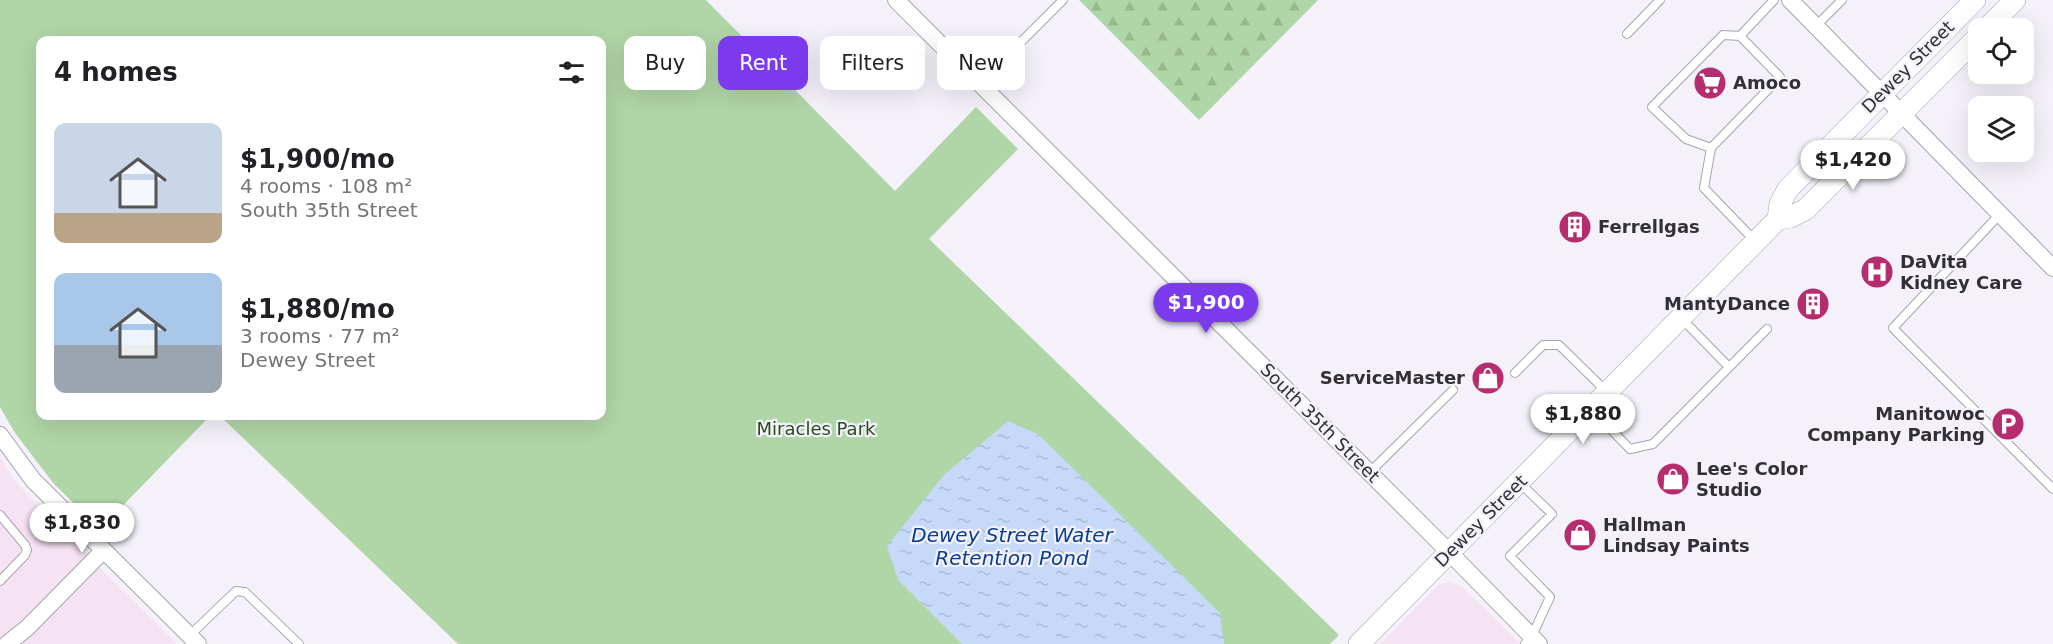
<!DOCTYPE html>
<meta charset="utf-8">
<style>
body{margin:0;font-family:"DejaVu Sans",sans-serif;background:#f6f6f6;color:#202124;height:100vh;display:flex;flex-direction:column;font-size:22px;white-space:nowrap}
*{box-sizing:border-box;margin:0}
p{font-size:20px;color:#757577}
.icon{flex:none;width:33px;height:33px;fill:none;stroke:currentColor;stroke-width:2;stroke-linecap:round;stroke-linejoin:round}
.map{position:relative;flex:1;overflow:hidden}
.drawer{position:absolute;left:36px;top:36px;width:570px;height:384px;display:flex;flex-direction:column;background:#fff;border-radius:12px;box-shadow:0 6px 24px #0002}
.drawer>*{flex:none}
.hud{position:absolute;left:624px;top:36px;width:570px;height:54px;display:flex;gap:12px}
.buttons{position:absolute;left:1968px;top:18px;display:grid;gap:12px}
.buttons a{display:grid;place-items:center;width:66px;height:66px;border-radius:12px;background:#fff;box-shadow:0 6px 24px #0002;font-size:30px}
.price{position:absolute;translate:-50% -51px;padding:0 14px;border-radius:21px;background:#fff;color:#222;font-size:20px;line-height:39px;filter:drop-shadow(0 2px 3px #0008)}
.price::after{content:'';position:absolute;left:50%;top:36px;width:18px;height:14px;margin-left:-9px;background:inherit;clip-path:polygon(0 0,100% 0,50% 100%)}
.price.active{background:#7c3aed;color:#fff}
ul{padding:0;list-style:none}
li{display:flex;align-items:center;gap:18px;height:150px;padding:0 18px}
li span{display:grid;place-items:center;flex:none;width:168px;height:120px;border-radius:12px;color:#555}
li>.icon{margin-inline-start:auto}
span .icon{width:72px;height:72px;fill:#fffc;stroke-width:1}
li b{font-size:26px}
h2{display:flex;justify-content:space-between;align-items:center;height:72px;padding:0 18px;font-size:26px}
.tag{padding:0 21px;border-radius:12px;background:#fff;box-shadow:0 6px 24px #0002;font-size:21px;line-height:54px}
.tag.active{background:#7c3aed;color:#fff}
.map>svg:first-child{display:block}
.commercial{fill:#f5e2f2}
.green{fill:#b0d5a6}
.forest{fill:url(#forest-firs)}
.water{fill:url(#water-ripples)}
.lines{fill:none;stroke-linecap:round;stroke-linejoin:round}
.service-casing{stroke:#a6a2ac;stroke-width:10}
.minor-casing{stroke:#a6a2ac;stroke-width:18}
.tertiary-casing{stroke:#a6a2ac;stroke-width:22}
.service{stroke:#fff;stroke-width:8}
.minor{stroke:#fff;stroke-width:16}
.tertiary{stroke:#fff;stroke-width:21}
.labels{text-anchor:middle;stroke-width:4.5;stroke-linejoin:round;paint-order:stroke}
.street-label{font-size:18px;fill:#323034;stroke:#f4f1fb}
.poi-label{font-size:18px;font-weight:bold;fill:#323034;stroke:#f4f1fb;text-anchor:start}
.park-label{font-size:18px;fill:#264d19;stroke:#f4f1fb}
.water-label{font-size:20px;font-style:italic;fill:#073e95;stroke:#f4f1fb}
</style>
<div class="map">
<svg width="2053" height="644" viewBox="0 0 2053 644">
<defs>
<pattern id="forest-firs" width="22" height="20" patternUnits="userSpaceOnUse" patternTransform="scale(1.5)"><rect width="22" height="20" fill="#b0d5a6"/><path d="M5 1l3.5 6h-7zM16 11l3.5 6h-7z" fill="#98b790"/></pattern>
<pattern id="water-ripples" width="26" height="14" patternUnits="userSpaceOnUse" patternTransform="scale(1.5)"><rect width="26" height="14" fill="#c6d9f9"/><path d="M2 4q2-2 4 0t4 0M15 11q2-2 4 0t4 0" fill="none" stroke="#abbbd6"/></pattern>
</defs>
<rect width="100%" height="100%" fill="#f4f1fb"/>
<path class="commercial" d="M 0,458 L 14,480 L 45,513 L 177,644 L 0,644 Z
M 1447,582 L 1461,586 L 1521,644 L 1380,644 L 1438,585 Z"/>
<path class="green" d="M 0,0 L 706,0 L 895,191 L 976,107 L 1018,149 L 929,239 L 1339,635 L 1330,644 L 458,644 L 220,416 L 602,416 L 602,40 L 40,40 L 40,416 L 210,416 L 100,529 L 54,484 L 15,433 L 0,407 Z"/>
<path class="forest" d="M 1079,0 L 1318,0 L 1199,120 Z"/>
<path class="water" d="M 1008,421 L 1038,434 L 1220,613 L 1224,644 L 962,644 L 898,580 L 887,546 L 944,475 Z"/>
<g class="lines">
<defs>
<path id="service" d="M 1816,26 L 1842,0
M 1627,34 L 1660,0
M 979,84 L 1063,0
M 1711,148 L 1686,139 L 1652,107 L 1723,35 L 1740,36
M 2000,214 L 1893,328 L 2053,489
M 1755,241 L 1704,188 L 1711,148 L 1780,77 L 1740,36 L 1774,0
M 1681,318 L 1729,367
M 1515,373 L 1543,345 L 1559,345 L 1607,392
M 1591,409 L 1630,449 L 1653,444 L 1767,329
M 1370,472 L 1453,390
M 1520,483 L 1552,514 L 1510,556 L 1550,597 L 1532,636 L 1525,644
M 0,515 L 25,545 L 27,550 L 25,555 L 0,581
M 189,636 L 236,591 L 245,592 L 299,644"/>
<path id="minor" d="M 896,0 L 1450,553 L 1539,644
M 1790,0 L 2053,268
M 0,435 L 33,480 L 198,644
M 7,644 L 27,628 L 103,551"/>
<path id="tertiary" d="M 1987,28 L 2015,0
M 1778,219 L 1791,217 L 1806,209 L 1978,37
M 1359,644 L 1778,219 L 1780,204 L 1788,189 L 1975,0"/>
</defs>
<use href="#service" class="service-casing"/>
<use href="#minor" class="minor-casing"/>
<use href="#tertiary" class="tertiary-casing"/>
<use href="#service" class="service"/>
<use href="#minor" class="minor"/>
<use href="#tertiary" class="tertiary"/>
</g>
<defs>
<symbol id="supermarket-disc" viewBox="-11 -11 22 22"><circle r="9.5" fill="#b52d6f" stroke="#f4f1fb"/><path d="M-6-5.5h2.5l.6 2H6L4.5 2H-2.5L-4.4-4H-6ZM-1.5 3.2a1.3 1.3 0 1 0 .1 0ZM3 3.2a1.3 1.3 0 1 0 .1 0Z" fill="#fff"/></symbol>
<symbol id="building-disc" viewBox="-11 -11 22 22"><circle r="9.5" fill="#b52d6f" stroke="#f4f1fb"/><path d="M-4-6H4V6H1V3H-1V6H-4ZM-2.5-4.3h1.7v1.8h-1.7ZM.8-4.3h1.7v1.8H.8ZM-2.5-1h1.7V.8h-1.7ZM.8-1h1.7V.8H.8Z" fill="#fff"/></symbol>
<symbol id="hospital-disc" viewBox="-11 -11 22 22"><circle r="9.5" fill="#b52d6f" stroke="#f4f1fb"/><path d="M-5-5h3v3.5h4V-5h3V5h-3V1.5h-4V5h-3Z" fill="#fff"/></symbol>
<symbol id="shop-disc" viewBox="-11 -11 22 22"><circle r="9.5" fill="#b52d6f" stroke="#f4f1fb"/><path d="M-5-2.5h2.3a2.7 3.5 0 0 1 5.4 0H5L5.5 6h-11ZM-1.5-2.5h3a1.5 2.3 0 0 0-3 0Z" fill="#fff"/></symbol>
<symbol id="parking-disc" viewBox="-11 -11 22 22"><circle r="9.5" fill="#b52d6f" stroke="#f4f1fb"/><path d="M-3.5-5.5H1a3.5 3.5 0 0 1 0 7H-1V5.5H-3.5ZM-1-3.4V-.6H.8a1.4 1.4 0 0 0 0-2.8Z" fill="#fff"/></symbol>
</defs>
<g fill-rule="evenodd">
<use href="#supermarket-disc" x="1691" y="64" width="38" height="38"/>
<use href="#building-disc" x="1556" y="208" width="38" height="38"/>
<use href="#hospital-disc" x="1858" y="253" width="38" height="38"/>
<use href="#building-disc" x="1794" y="285" width="38" height="38"/>
<use href="#shop-disc" x="1469" y="359" width="38" height="38"/>
<use href="#parking-disc" x="1989" y="405" width="38" height="38"/>
<use href="#shop-disc" x="1654" y="460" width="38" height="38"/>
<use href="#shop-disc" x="1561" y="516" width="38" height="38"/>
</g>
<g class="labels">
<g class="street-label">
<text transform="translate(1908 67) rotate(-45)" y="6">Dewey Street</text>
<text transform="translate(1320 423) rotate(45)" y="6">South 35th Street</text>
<text transform="translate(1481 521) rotate(-45)" y="6">Dewey Street</text>
</g>
<g class="poi-label">
<text x="1733" y="89">Amoco</text>
<text x="1598" y="233">Ferrellgas</text>
<text x="1900" y="268">DaVita<tspan x="1900" dy="21">Kidney Care</tspan></text>
<text x="1790" y="310" text-anchor="end">MantyDance</text>
<text x="1465" y="384" text-anchor="end">ServiceMaster</text>
<text x="1985" y="420" text-anchor="end">Manitowoc<tspan x="1985" dy="21">Company Parking</tspan></text>
<text x="1696" y="475">Lee's Color<tspan x="1696" dy="21">Studio</tspan></text>
<text x="1603" y="531">Hallman<tspan x="1603" dy="21">Lindsay Paints</tspan></text>
</g>
<g class="park-label">
<text x="816" y="435">Miracles Park</text>
</g>
<g class="water-label">
<text x="1012" y="542">Dewey Street Water<tspan x="1012" dy="23">Retention Pond</tspan></text>
</g>
</g>
</svg>
<div class="buttons">
<a><svg class="icon" aria-label="locate" viewBox="0 0 24 24"><circle cx="12" cy="12" r="6"/><path d="M12 2v4M12 18v4M2 12h4M18 12h4"/></svg></a>
<a><svg class="icon" aria-label="layers" viewBox="0 0 24 24"><path d="M12 4l9 5-9 5-9-5zM3 14l9 5 9-5"/></svg></a>
</div>
<b class="price" style="left:1853px;top:191px">$1,420</b>
<b class="price active" style="left:1206px;top:334px">$1,900</b>
<b class="price" style="left:1583px;top:445px">$1,880</b>
<b class="price" style="left:82px;top:554px">$1,830</b>
<div class="hud">
<a class="tag">Buy</a>
<a class="tag active">Rent</a>
<a class="tag">Filters</a>
<a class="tag">New</a>
</div>
<section class="drawer">
<h2>4 homes<svg class="icon" aria-label="filters" viewBox="0 0 24 24"><path d="M4 7h16M4 17h16"/><circle cx="9" cy="7" r="2"/><circle cx="15" cy="17" r="2"/></svg></h2>
<ul>
<li><span style="background:linear-gradient(#c9d6e8 75%,#b9a48a 0)"><svg class="icon" aria-label="home" viewBox="0 0 24 24"><path d="M3 11l9-7 9 7M6 9v11h12V9"/></svg></span><div><b>$1,900/mo</b><p>4 rooms · 108 m²</p><p>South 35th Street</p></div></li>
<li><span style="background:linear-gradient(#a9c7e8 60%,#9aa5b1 0)"><svg class="icon" aria-label="home" viewBox="0 0 24 24"><path d="M3 11l9-7 9 7M6 9v11h12V9"/></svg></span><div><b>$1,880/mo</b><p>3 rooms · 77 m²</p><p>Dewey Street</p></div></li>
</ul>
</section>
</div>
